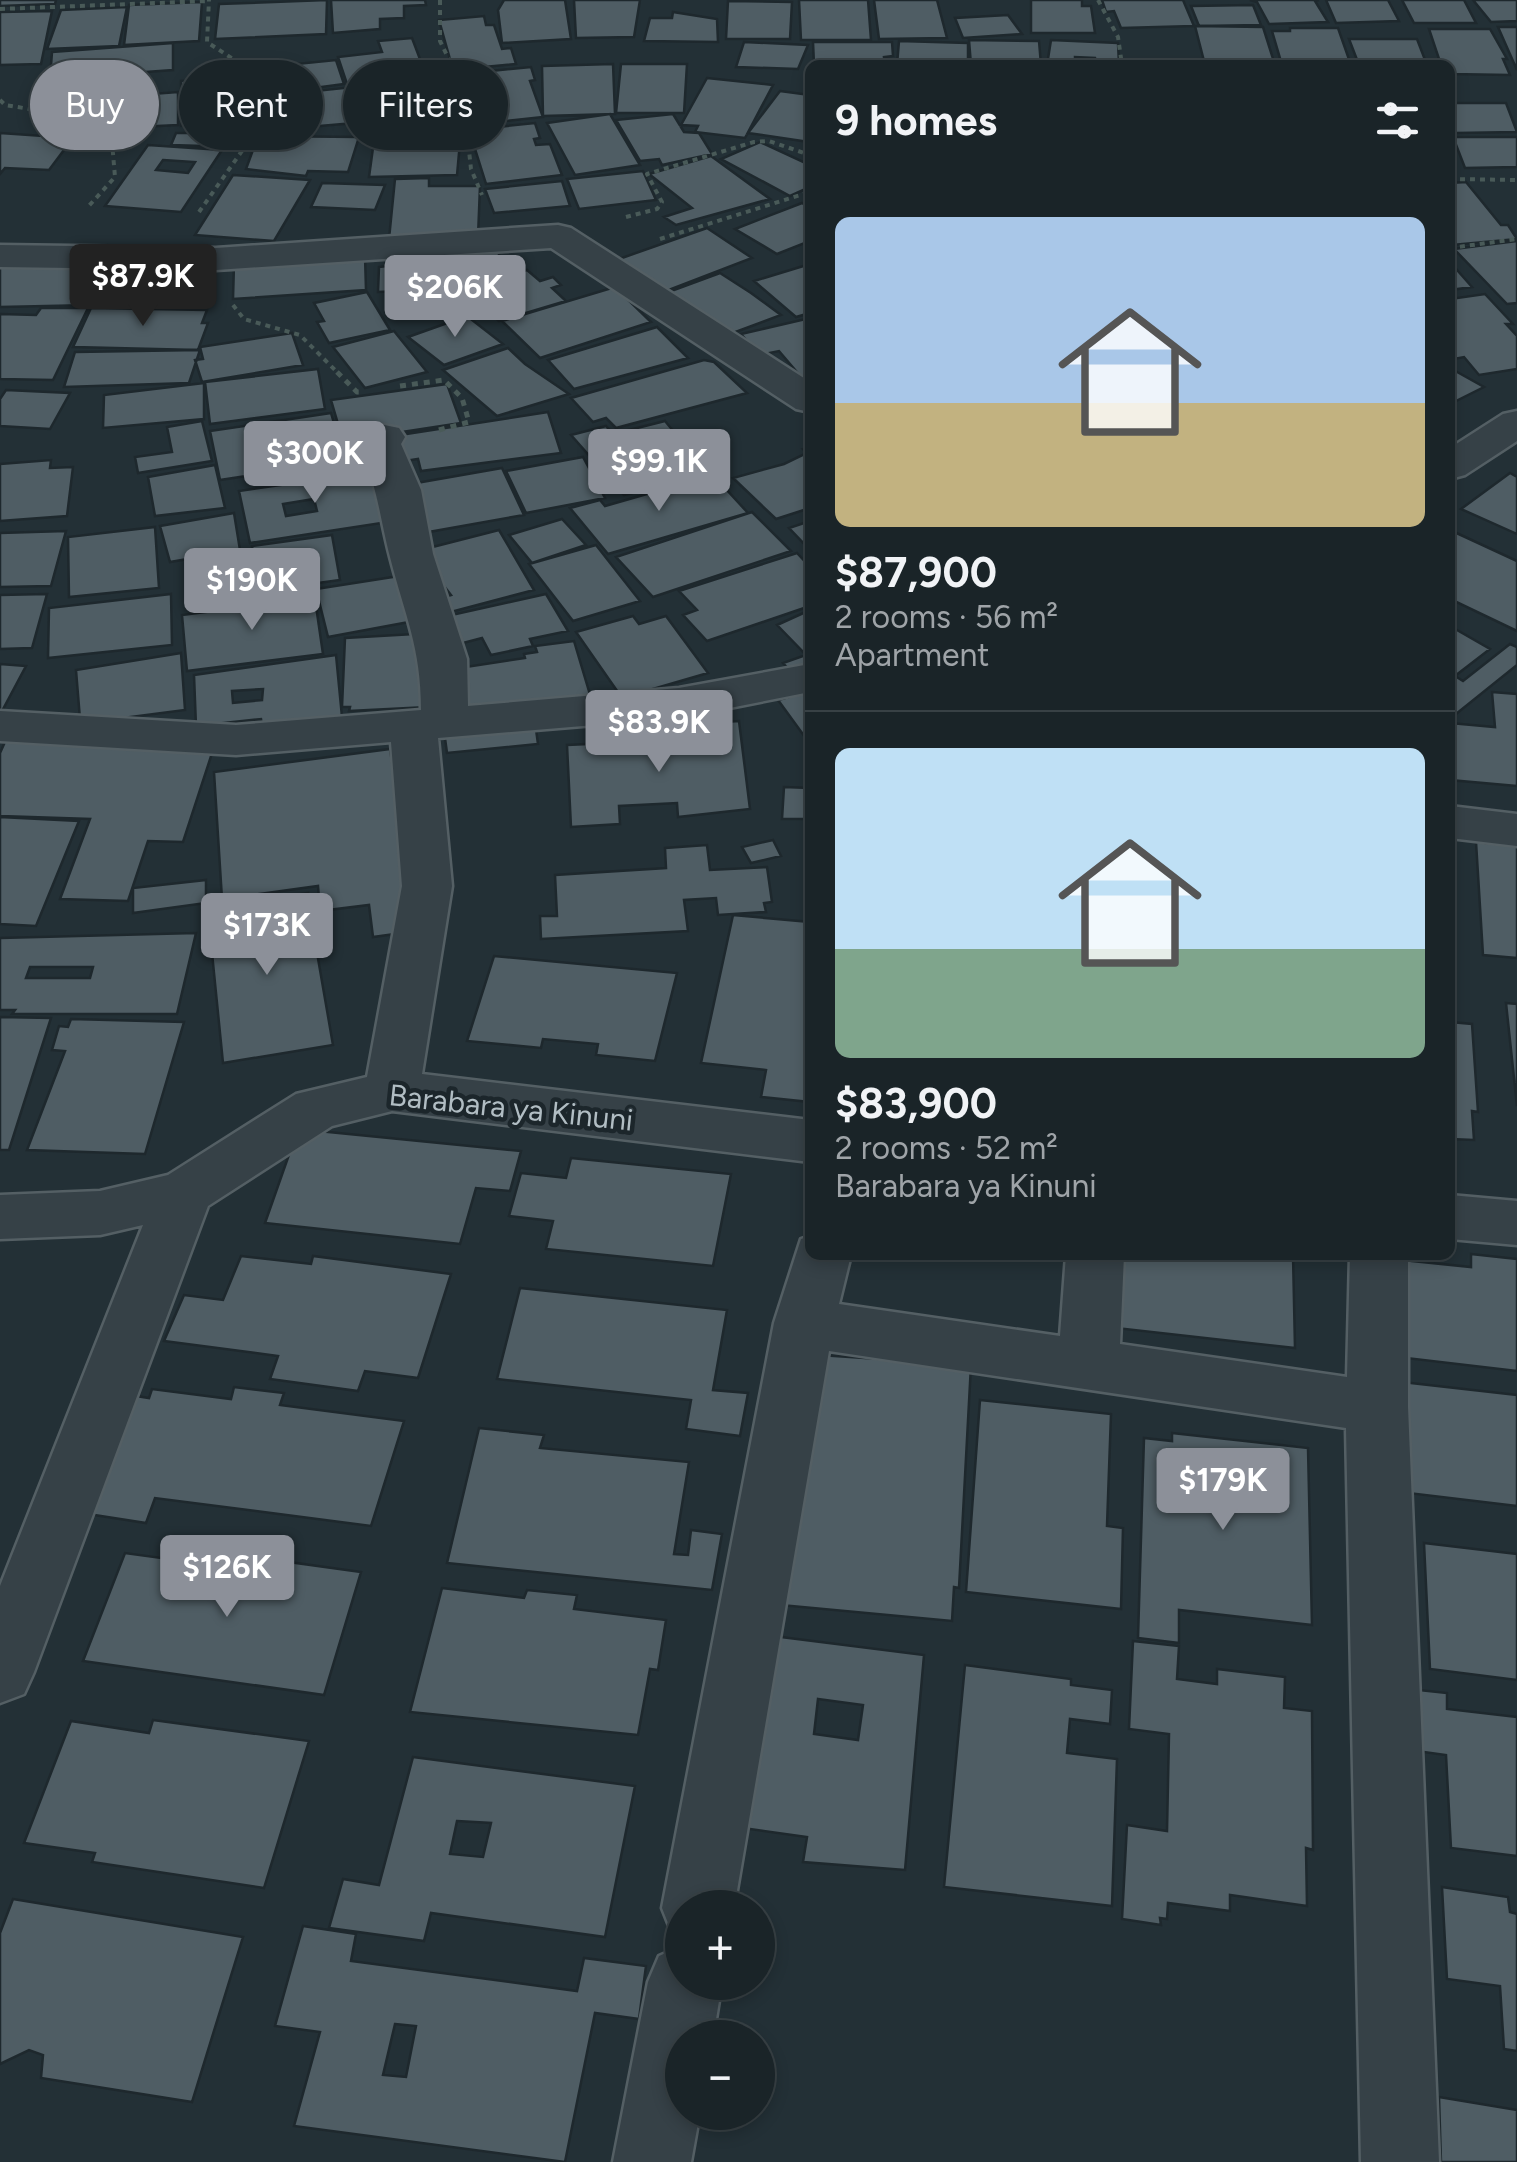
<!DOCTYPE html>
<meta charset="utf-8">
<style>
body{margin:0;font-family:Figtree,sans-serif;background:#232c30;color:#f1f3f6;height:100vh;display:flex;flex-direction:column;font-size:38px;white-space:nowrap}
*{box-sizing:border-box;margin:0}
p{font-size:32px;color:#9fa4a8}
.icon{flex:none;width:55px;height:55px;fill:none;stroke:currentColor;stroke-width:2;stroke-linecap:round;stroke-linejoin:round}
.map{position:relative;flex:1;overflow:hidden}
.panel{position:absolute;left:805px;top:60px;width:650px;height:1200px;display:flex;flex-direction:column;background:#1a2428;border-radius:15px;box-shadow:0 5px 15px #0003,0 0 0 2px #384145}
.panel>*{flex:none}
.top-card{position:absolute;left:30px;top:60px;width:625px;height:90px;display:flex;gap:20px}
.fabs{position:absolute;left:665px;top:1890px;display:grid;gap:20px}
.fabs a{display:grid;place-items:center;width:110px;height:110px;border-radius:50%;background:#1a2428;box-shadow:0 5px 15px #0003,0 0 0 2px #384145;font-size:50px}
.price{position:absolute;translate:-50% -85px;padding:0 22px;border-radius:10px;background:#8c9099;color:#fff;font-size:32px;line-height:65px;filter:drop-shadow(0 2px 5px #0008)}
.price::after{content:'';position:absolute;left:50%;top:60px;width:30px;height:22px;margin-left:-15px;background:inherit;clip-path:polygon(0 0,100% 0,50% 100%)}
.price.active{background:#222;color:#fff}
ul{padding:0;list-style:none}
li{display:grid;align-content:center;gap:20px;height:530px;padding:0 30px}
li+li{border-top:2px solid #384145}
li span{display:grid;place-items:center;height:310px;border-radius:15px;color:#555}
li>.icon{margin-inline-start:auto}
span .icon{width:180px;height:180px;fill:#fffc;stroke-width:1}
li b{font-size:42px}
h2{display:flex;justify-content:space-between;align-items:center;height:120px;padding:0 30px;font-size:42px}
.tag{padding:0 35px;border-radius:45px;background:#1a2428;box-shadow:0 5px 15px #0003,0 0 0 2px #384145;font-size:35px;line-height:90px}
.tag.active{background:#8c9099;color:#fff}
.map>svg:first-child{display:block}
.building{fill:#4f5d64;stroke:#1e282d;stroke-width:2.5;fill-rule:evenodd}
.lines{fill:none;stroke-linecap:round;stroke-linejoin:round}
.minor-casing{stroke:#545f64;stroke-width:5}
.path-far1{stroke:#495a58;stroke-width:4;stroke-dasharray:5 5;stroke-linecap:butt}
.path{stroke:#495a58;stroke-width:5;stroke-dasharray:6 6;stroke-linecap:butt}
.minor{fill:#364147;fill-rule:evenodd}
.labels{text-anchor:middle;stroke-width:9;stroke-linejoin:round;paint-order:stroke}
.street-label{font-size:30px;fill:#b1bdc3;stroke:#1c262b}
</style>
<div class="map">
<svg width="1517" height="2162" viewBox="0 0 1517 2162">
<rect width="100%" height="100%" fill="#233036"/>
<path class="building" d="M 0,0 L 56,0 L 55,4 L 0,6 Z
M 327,0 L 326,34 L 215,39 L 219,4 Z
M 331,0 L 425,0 L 426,5 L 404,6 L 404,18 L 380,19 L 380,29 L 333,33 Z
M 504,0 L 565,0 L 571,39 L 502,43 L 498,10 Z
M 574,0 L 640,0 L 634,37 L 576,38 Z
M 799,0 L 868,0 L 871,40 L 801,40 Z
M 874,0 L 937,0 L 947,38 L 879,39 Z
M 1031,0 L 1082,0 L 1082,6 L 1091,6 L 1095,33 L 1031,33 Z
M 1102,0 L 1183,0 L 1194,26 L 1121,28 L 1114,11 L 1106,12 Z
M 1250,0 L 1319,0 L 1315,1 L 1328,22 L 1269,24 L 1257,2 Z
M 1326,0 L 1388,0 L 1399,21 L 1336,23 Z
M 1402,0 L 1464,0 L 1476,23 L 1414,23 Z
M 1473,0 L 1517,0 L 1517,21 L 1491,22 Z
M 728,1 L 792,2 L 790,39 L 726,39 Z
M 202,2 L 199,41 L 124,45 L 129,5 Z
M 1253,5 L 1261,25 L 1199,26 L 1191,6 Z
M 127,7 L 119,46 L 47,49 L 61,10 Z
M 52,11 L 41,64 L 0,65 L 0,12 Z
M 673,12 L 717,19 L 718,42 L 644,41 L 650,18 L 672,18 Z
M 1008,15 L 1022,34 L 963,38 L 955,18 Z
M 484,16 L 486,25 L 494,25 L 502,49 L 511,48 L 516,64 L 453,70 L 439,20 Z
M 1195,26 L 1263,27 L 1275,65 L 1205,65 Z
M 1498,27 L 1517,27 L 1517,70 Z
M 1290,28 L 1338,28 L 1351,65 L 1282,65 L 1272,31 L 1290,31 Z
M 1429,29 L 1490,29 L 1507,59 L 1503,59 L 1510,75 L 1450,74 L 1450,65 L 1441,65 Z
M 412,38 L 426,75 L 347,84 L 338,57 L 382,52 L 378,41 Z
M 1349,39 L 1417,39 L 1427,65 L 1359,65 Z
M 969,40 L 1039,41 L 1041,65 L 971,65 Z
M 1051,40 L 1118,43 L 1119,65 L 1096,65 L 1095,58 L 1075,57 L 1075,65 L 1047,65 Z
M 899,41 L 968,43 L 968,65 L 897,65 Z
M 744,42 L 808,45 L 798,69 L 736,67 Z
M 813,42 L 892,42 L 893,56 L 884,57 L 885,65 L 814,65 Z
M 173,43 L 173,70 L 50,79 L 52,52 Z
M 336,60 L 344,84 L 254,96 L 247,69 Z
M 613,64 L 615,114 L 543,116 L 542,66 Z
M 621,64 L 687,64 L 684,113 L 616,113 Z
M 531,67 L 535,80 L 530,81 L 543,117 L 478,124 L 461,74 Z
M 455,74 L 465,125 L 390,131 L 382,80 Z
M 246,76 L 248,121 L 181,126 L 181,81 Z
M 707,78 L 773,85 L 745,138 L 695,132 L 698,126 L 681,125 Z
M 372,85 L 378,121 L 261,131 L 258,97 Z
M 780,91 L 810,95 L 809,142 L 748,133 Z
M 178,92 L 178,125 L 97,129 L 99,98 Z
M 1450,103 L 1506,103 L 1517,132 L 1456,133 Z
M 610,114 L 640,165 L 575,175 L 547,123 Z
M 673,114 L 684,132 L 699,133 L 712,154 L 662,165 L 659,159 L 640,161 L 616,120 Z
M 535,123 L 540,138 L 534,139 L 536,145 L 550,144 L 562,175 L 486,184 L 469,130 Z
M 461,131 L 457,175 L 369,177 L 375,133 Z
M 0,133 L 73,138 L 49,170 L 5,168 L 0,174 Z
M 176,133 L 214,133 L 239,136 L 235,147 L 171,145 Z
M 258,136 L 359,137 L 348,172 L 308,171 L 306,176 L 246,169 Z
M 1453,137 L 1517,137 L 1517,167 L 1465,168 Z
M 760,142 L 810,165 L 810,187 L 790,196 L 721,159 Z
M 148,145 L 222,150 L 181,212 L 105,206 ZM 163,160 L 195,162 L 188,173 L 156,170 Z
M 711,156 L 770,199 L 676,225 L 664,217 L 692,208 L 649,174 Z
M 643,171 L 656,200 L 579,209 L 567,179 Z
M 233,175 L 310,180 L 274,241 L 195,235 Z
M 429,178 L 429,186 L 480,186 L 478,237 L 389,239 L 395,179 Z
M 562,181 L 570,206 L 494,213 L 485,189 Z
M 1466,182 L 1501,225 L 1508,225 L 1517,239 L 1452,245 L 1450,183 Z
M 322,183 L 385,185 L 375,210 L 311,207 Z
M 802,203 L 810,208 L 810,241 L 777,254 L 735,229 Z
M 707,228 L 752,258 L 661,293 L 619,259 Z
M 1517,241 L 1517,303 L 1507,304 L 1454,249 Z
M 499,249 L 499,260 L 506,259 L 506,273 L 499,273 L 499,278 L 444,289 L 378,292 L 379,267 L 388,266 L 388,252 Z
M 109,256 L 93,305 L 0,307 L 0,265 Z
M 365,256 L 366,290 L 233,299 L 234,264 Z
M 1450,262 L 1472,287 L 1450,290 Z
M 810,264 L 810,313 L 796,317 L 754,281 Z
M 113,270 L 172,271 L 157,306 L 96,305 Z
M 527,270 L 540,281 L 553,277 L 561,285 L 552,288 L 566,301 L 499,321 L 464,289 Z
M 720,273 L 751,293 L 781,315 L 722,337 L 663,294 Z
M 615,287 L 651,322 L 540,358 L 502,321 Z
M 367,292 L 390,330 L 329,343 L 317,322 L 324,321 L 314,303 Z
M 1485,294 L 1513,324 L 1506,324 L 1517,336 L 1517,369 L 1479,375 L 1464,357 L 1454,359 L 1450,354 L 1450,299 Z
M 41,308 L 88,308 L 53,380 L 0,379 L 0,314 L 36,315 Z
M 91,308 L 207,310 L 202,323 L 208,323 L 198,350 L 73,347 Z
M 467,316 L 503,344 L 444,365 L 408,337 Z
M 810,318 L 810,376 L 802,378 L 779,351 L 759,355 L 741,334 Z
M 657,327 L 688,358 L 574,389 L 548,360 Z
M 394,331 L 427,372 L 365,388 L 333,347 Z
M 292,333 L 303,365 L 202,382 L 195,360 L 203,359 L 200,347 Z
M 508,348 L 525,364 L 569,394 L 497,416 L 443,370 Z
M 200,350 L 189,383 L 64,387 L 75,352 Z
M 704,360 L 714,362 L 747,393 L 616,428 L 606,418 L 593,422 L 571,398 Z
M 1450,368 L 1484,387 L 1450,404 Z
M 318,369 L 325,409 L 210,424 L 205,382 Z
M 204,383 L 204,419 L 103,428 L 104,395 Z
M 447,384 L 461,423 L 343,441 L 331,400 Z
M 6,390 L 70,393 L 50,429 L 0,426 L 0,399 Z
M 548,412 L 561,453 L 421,471 L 418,459 L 405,461 L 387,437 Z
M 331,413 L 345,461 L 220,480 L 210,431 Z
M 202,421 L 212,461 L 138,473 L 135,457 L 172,452 L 167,427 Z
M 665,421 L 708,473 L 624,495 L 571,435 L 606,426 L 613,434 Z
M 810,447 L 810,508 L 776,519 L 733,478 L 784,464 L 807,453 L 803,449 Z
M 583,457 L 605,498 L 526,513 L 506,471 Z
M 51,460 L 50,468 L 73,467 L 67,516 L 0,521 L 0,464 Z
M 215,465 L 225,508 L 155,516 L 148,477 Z
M 502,468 L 524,515 L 423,533 L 405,485 Z
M 386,470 L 388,522 L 250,543 L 239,491 ZM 314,499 L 317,511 L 286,516 L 283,504 Z
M 1510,473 L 1517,477 L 1517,534 L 1461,509 Z
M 713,475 L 748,513 L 608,554 L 570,508 L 600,500 L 605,506 Z
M 752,512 L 791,551 L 653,597 L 616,557 Z
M 234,513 L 240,550 L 170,562 L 160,526 Z
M 562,519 L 586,545 L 532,563 L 509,535 Z
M 810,521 L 810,550 L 789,528 Z
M 155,527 L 159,588 L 69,597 L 68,537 Z
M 499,530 L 534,590 L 447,613 L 438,599 L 451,595 L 417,551 Z
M 1450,530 L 1517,561 L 1517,631 L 1450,599 Z
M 66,531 L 51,586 L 0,587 L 0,533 Z
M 332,535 L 340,580 L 259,591 L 252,546 Z
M 596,545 L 640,601 L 573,621 L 529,564 Z
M 797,553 L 810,567 L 810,606 L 707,641 L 683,615 L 697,610 L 679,591 Z
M 412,574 L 425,619 L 328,637 L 316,589 Z
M 47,594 L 32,648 L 0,649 L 0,595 Z
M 171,594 L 172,645 L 48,658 L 49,608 Z
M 546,594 L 568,631 L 530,639 L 533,646 L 491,655 L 482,638 L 448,647 L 438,618 Z
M 292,595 L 293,602 L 315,599 L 323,654 L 187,671 L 182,615 L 245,607 L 244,601 Z
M 810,610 L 810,671 L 795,676 L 783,663 L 806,655 L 777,625 Z
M 633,616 L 639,624 L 666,616 L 708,673 L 622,698 L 576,632 Z
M 1450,626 L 1490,649 L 1455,676 L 1463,681 L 1510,644 L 1517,647 L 1517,665 L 1456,714 L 1450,711 Z
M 432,633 L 428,707 L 349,711 L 350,707 L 342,707 L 345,638 Z
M 574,641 L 591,698 L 458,719 L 446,670 L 525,658 L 524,654 L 537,652 L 535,646 Z
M 181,653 L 185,710 L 100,721 L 80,719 L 76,670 Z
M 336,655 L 342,717 L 262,726 L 261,719 L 196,726 L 194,675 ZM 263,689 L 262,700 L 233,703 L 232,691 Z
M 0,664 L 26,666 L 0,715 Z
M 810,691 L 810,744 L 778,700 Z
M 1492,692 L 1517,694 L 1517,786 L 1450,780 L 1450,723 L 1495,727 Z
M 739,721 L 750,809 L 678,817 L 677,803 L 619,806 L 620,824 L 571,827 L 567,745 L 694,739 L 692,724 Z
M 535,722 L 538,744 L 447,753 L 444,731 Z
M 9,733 L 215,744 L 183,842 L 148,841 L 128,901 L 60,899 L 90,819 L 0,816 L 0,753 Z
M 390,749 L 417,931 L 373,937 L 369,905 L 320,911 L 318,886 L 222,899 L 214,772 Z
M 784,787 L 810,788 L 810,819 L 782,819 Z
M 0,817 L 79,821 L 36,926 L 0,924 Z
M 773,840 L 781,856 L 751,863 L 742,847 Z
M 1476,842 L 1517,846 L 1517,958 L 1483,955 Z
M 707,845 L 710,870 L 767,867 L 772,902 L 764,903 L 766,912 L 718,915 L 716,898 L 684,900 L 688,931 L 541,939 L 540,916 L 557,916 L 555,875 L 666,868 L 665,848 Z
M 206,880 L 206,903 L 133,913 L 133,888 Z
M 308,893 L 313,925 L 307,926 L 310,941 L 315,941 L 333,1045 L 223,1063 L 211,943 L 206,944 L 202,910 ZM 277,933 L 279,948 L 253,952 L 252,936 Z
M 733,915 L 810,922 L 810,1102 L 761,1097 L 766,1070 L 701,1063 Z
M 196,933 L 177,1014 L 12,1014 L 15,1010 L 0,1010 L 0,938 ZM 30,967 L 93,967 L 90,978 L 26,978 Z
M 494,956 L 677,973 L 655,1061 L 596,1055 L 598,1044 L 543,1039 L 541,1048 L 467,1041 Z
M 1506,1003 L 1517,1004 L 1517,1106 Z
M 0,1017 L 51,1018 L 9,1150 L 0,1150 Z
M 71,1019 L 184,1022 L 145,1154 L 27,1150 L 65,1051 L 52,1050 L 59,1026 L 68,1027 Z
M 1450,1022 L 1472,1024 L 1478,1112 L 1472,1111 L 1474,1140 L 1450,1139 Z
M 298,1129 L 521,1151 L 510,1191 L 476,1188 L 460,1244 L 265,1223 Z
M 571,1158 L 731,1174 L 713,1266 L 546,1249 L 553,1221 L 509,1216 L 521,1173 L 566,1178 Z
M 1471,1254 L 1517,1259 L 1517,1371 L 1406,1358 L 1402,1260 L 1471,1267 Z
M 1120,1255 L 1293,1255 L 1295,1348 L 1116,1328 Z
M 241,1256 L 311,1264 L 313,1256 L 451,1274 L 418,1378 L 365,1371 L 358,1391 L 270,1379 L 278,1356 L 164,1341 L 184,1295 L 223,1300 Z
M 520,1288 L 727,1310 L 713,1390 L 748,1393 L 740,1436 L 686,1429 L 691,1400 L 497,1379 Z
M 804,1354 L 971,1365 L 959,1588 L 954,1587 L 952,1621 L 760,1603 Z
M 1402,1382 L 1517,1395 L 1517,1506 L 1408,1493 Z
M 234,1387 L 284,1393 L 280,1405 L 404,1421 L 371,1526 L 155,1498 L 146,1523 L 88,1514 L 136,1396 L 149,1398 L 152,1389 L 231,1399 Z
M 980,1400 L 1111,1414 L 1107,1526 L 1123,1528 L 1121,1609 L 966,1592 Z
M 479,1428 L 544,1435 L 540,1448 L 689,1462 L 674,1554 L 688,1555 L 691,1530 L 722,1534 L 712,1590 L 447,1563 Z
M 1172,1433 L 1308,1448 L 1312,1625 L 1179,1610 L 1179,1643 L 1138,1638 L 1144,1438 L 1172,1441 Z
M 1424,1543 L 1517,1554 L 1517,1680 L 1430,1669 Z
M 210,1551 L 361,1572 L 324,1695 L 83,1661 L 125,1553 L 205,1564 Z
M 442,1588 L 524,1598 L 527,1590 L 577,1595 L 574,1609 L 666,1620 L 658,1670 L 650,1669 L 638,1735 L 410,1712 Z
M 773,1636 L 924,1655 L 905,1870 L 803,1862 L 807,1837 L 743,1828 ZM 818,1699 L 863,1705 L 858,1740 L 814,1734 Z
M 1133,1641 L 1179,1646 L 1177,1679 L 1217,1684 L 1217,1669 L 1285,1677 L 1284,1708 L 1312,1711 L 1313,1850 L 1306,1848 L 1307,1906 L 1230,1895 L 1230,1911 L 1168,1903 L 1167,1919 L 1160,1918 L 1161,1925 L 1122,1919 L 1127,1825 L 1167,1831 L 1169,1734 L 1129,1729 Z
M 965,1665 L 1071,1679 L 1071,1685 L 1112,1690 L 1110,1724 L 1070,1719 L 1067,1753 L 1117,1759 L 1112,1906 L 944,1887 Z
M 1419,1690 L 1447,1693 L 1447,1709 L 1517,1717 L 1517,1856 L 1451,1848 L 1446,1755 L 1395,1748 Z
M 153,1720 L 309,1741 L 264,1888 L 92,1862 L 95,1853 L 24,1843 L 71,1721 L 149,1733 Z
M 413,1757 L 635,1786 L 605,1937 L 431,1913 L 424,1941 L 329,1928 L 343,1879 L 379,1885 ZM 457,1821 L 491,1823 L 483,1857 L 450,1854 Z
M 1442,1887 L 1508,1897 L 1510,1912 L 1517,1914 L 1517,2051 L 1504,2049 L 1500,1986 L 1447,1979 Z
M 13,1899 L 243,1937 L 192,2102 L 41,2078 L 43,2055 L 29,2050 L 0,2064 L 0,1933 Z
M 303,1926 L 356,1934 L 351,1961 L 577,1991 L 584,1958 L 646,1966 L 639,2019 L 595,2013 L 565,2162 L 294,2126 L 320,2032 L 275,2026 ZM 395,2024 L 416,2026 L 406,2077 L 383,2075 Z
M 1439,2097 L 1517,2110 L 1517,2162 L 1441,2162 Z"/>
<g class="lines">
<defs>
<path id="minor" d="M 558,225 L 571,228 L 810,382 L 810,412 L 796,409 L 551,248 L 216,270 L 0,267 L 0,245 L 216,248 Z
M 1517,411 L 1517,441 L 1465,475 L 1450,479 L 1450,448 L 1503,414 Z
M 384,425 L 399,428 L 405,437 L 401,444 L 421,490 L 433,554 L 467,659 L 468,706 L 679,688 L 810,664 L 810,692 L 679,718 L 438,738 L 452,886 L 422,1074 L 810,1120 L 810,1162 L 392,1111 L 332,1126 L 208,1206 L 34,1672 L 24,1694 L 0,1703 L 0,1586 L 143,1225 L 100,1235 L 0,1239 L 0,1195 L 100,1191 L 168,1175 L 296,1094 L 367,1077 L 402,886 L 391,742 L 236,755 L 0,741 L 0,711 L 236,725 L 421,710 C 421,647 405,616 390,557 C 379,514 378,488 359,444 L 369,428 Z
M 1450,806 L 1517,814 L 1517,846 L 1450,838 Z
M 1450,1195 L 1517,1201 L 1517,1245 L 1450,1239 Z
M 810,1236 L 810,1255 L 851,1255 L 839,1304 L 1060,1336 L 1066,1255 L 1124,1255 L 1120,1344 L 1347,1377 L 1350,1255 L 1408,1255 L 1408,1407 L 1439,2162 L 1361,2162 L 1346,1428 L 829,1351 L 734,1908 L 682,1908 L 682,1937 L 672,1933 L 662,1908 L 774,1323 L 801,1239 Z
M 682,1946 L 682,1982 L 722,1982 L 713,2038 L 682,2038 L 682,2112 L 700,2112 L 691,2162 L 613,2162 L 648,1982 L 659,1956 Z"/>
</defs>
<use href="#minor" class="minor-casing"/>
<path class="path-far1" d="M 440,0 L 440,41 L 462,86 L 471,169 L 482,195
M 1098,0 L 1118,37 L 1122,65
M 0,9 L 209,1
M 0,100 L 5,105 L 60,114 L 112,142 L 115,177 L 87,208
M 1450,179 L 1517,180
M 199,212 L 256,131 L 245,67 L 207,42 L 209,0
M 626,217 L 657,209 L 662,202 L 647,174 L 754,142 L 769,141 L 810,155
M 660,239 L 810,192
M 1450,248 L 1517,239
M 233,305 L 244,319 L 300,335 L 339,374"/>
<path class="path" d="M 337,372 L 357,392 L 363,392
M 400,386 L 444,380 L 462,398 L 469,422 L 435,431"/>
<use href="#minor" class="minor"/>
</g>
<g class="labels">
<g class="street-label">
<text transform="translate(511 1108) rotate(6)" y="10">Barabara ya Kinuni</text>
</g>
</g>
</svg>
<div class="fabs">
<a>+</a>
<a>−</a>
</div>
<b class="price active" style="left:143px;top:329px">$87.9K</b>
<b class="price" style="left:455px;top:340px">$206K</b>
<b class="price" style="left:315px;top:506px">$300K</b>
<b class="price" style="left:659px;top:514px">$99.1K</b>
<b class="price" style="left:252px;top:633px">$190K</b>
<b class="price" style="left:659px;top:775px">$83.9K</b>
<b class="price" style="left:267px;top:978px">$173K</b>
<b class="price" style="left:1223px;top:1533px">$179K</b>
<b class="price" style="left:227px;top:1620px">$126K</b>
<div class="top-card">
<a class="tag active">Buy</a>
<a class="tag">Rent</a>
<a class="tag">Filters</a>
</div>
<section class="panel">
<h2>9 homes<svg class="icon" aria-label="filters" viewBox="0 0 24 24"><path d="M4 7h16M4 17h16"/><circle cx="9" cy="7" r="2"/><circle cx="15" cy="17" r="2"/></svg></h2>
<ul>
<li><span style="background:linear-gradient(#a9c7e8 60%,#c2b280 0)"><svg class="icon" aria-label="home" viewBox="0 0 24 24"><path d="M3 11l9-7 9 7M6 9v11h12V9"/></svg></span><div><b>$87,900</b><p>2 rooms · 56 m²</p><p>Apartment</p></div></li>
<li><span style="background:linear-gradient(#bfe0f5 65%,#7fa58c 0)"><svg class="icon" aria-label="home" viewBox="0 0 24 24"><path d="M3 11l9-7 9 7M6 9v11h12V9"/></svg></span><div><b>$83,900</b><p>2 rooms · 52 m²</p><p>Barabara ya Kinuni</p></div></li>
</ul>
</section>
</div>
